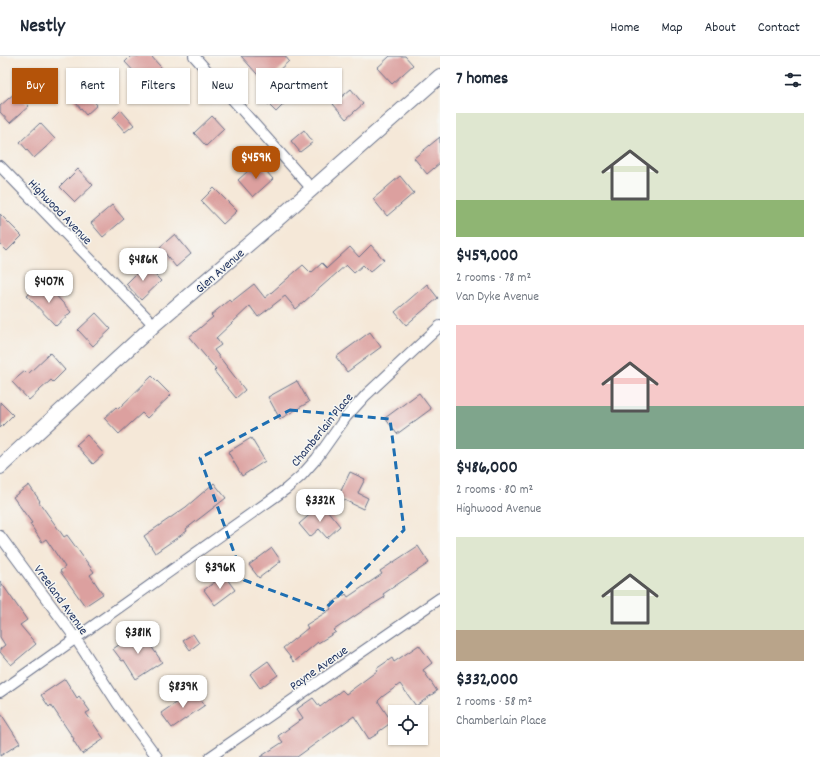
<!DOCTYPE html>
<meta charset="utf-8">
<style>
body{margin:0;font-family:Dekko,sans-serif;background:#f2f2f3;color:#1f2937;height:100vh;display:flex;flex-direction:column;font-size:15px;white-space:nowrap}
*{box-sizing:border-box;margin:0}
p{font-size:13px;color:#747a83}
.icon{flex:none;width:22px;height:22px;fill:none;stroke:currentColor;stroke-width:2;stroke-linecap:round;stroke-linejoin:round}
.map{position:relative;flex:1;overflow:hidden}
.side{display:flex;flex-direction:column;background:#fff;width:380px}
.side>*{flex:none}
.top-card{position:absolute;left:12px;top:12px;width:368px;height:36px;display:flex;gap:8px}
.controls{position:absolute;left:388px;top:649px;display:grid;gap:8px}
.controls a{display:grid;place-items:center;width:40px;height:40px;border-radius:0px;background:#fff;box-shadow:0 1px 3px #0004;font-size:20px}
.price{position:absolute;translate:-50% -34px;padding:0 9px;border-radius:8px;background:#fff;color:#222;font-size:13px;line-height:26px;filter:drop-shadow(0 1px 2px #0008)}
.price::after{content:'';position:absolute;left:50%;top:24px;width:12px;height:9px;margin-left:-6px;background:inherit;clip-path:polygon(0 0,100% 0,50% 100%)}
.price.on{background:#b45309;color:#fff}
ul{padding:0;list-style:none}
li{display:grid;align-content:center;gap:8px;height:212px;padding:0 16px}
li span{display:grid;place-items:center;height:124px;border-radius:0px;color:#555}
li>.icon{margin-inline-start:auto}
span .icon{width:72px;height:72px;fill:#fffc;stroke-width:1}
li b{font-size:17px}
h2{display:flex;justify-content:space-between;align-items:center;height:48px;padding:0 16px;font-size:17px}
.tag{padding:0 14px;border-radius:0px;background:#fff;box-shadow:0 1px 3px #0004;font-size:14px;line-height:36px}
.tag.on{background:#b45309;color:#fff}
header{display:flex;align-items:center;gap:24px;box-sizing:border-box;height:56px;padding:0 20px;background:#fff;border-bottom:1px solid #e0e1e3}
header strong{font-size:19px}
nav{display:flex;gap:22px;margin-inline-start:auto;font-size:14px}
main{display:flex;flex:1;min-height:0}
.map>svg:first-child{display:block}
.building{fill:#dca09f}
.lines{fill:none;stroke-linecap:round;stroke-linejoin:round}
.street-casing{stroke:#677089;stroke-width:12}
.secondary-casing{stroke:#677089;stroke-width:16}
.street{stroke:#fff;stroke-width:10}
.secondary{stroke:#fff;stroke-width:14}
.marked{fill:none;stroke:#1f6fb2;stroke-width:3;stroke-dasharray:8 5;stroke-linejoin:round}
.labels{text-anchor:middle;stroke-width:3;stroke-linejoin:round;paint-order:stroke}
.street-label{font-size:13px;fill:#1b2f5e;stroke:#f6f6f2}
</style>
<header>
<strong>Nestly</strong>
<nav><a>Home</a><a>Map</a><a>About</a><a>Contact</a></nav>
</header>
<main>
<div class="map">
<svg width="440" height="701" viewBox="0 0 440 701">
<rect width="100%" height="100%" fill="#f6f6f2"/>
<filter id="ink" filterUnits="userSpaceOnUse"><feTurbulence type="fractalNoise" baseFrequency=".025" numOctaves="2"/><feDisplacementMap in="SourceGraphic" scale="8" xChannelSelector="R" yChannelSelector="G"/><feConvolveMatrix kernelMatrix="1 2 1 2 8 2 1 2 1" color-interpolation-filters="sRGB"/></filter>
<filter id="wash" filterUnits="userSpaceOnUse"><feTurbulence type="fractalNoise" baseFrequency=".012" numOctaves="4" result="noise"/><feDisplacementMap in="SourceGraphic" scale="16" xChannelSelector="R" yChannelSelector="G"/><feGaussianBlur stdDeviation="0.9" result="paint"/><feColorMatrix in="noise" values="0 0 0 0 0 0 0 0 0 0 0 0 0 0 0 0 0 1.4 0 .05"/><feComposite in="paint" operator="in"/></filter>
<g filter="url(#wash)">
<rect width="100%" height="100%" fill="#f5e8d8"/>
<g id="blocks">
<path class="building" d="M 131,0 L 151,0 L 168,19 L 152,35 L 125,6 Z
M 241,0 L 285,0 L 289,5 L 265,27 Z
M 390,0 L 405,0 L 413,9 L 392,28 L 377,12 Z
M 82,31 L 97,49 L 86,59 L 71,41 Z
M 351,33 L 363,48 L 346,63 L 333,48 Z
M 280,34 L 289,43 L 276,56 L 267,47 Z
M 16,36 L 29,50 L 10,67 L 0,56 L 0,50 Z
M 121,54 L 134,69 L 125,76 L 113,62 Z
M 212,60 L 224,73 L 206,90 L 194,77 Z
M 40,67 L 55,83 L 34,102 L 20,86 Z
M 304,74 L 313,86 L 300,96 L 291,85 Z
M 440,81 L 440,107 L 427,118 L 414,102 Z
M 258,106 L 273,123 L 253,141 L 238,124 Z
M 78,113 L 93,129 L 75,146 L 60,131 Z
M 400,120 L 414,137 L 387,160 L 373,143 Z
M 214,132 L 237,155 L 223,168 L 201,145 Z
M 112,149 L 124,163 L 103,181 L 91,167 Z
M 0,158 L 22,180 L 7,195 L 0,188 Z
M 175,178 L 191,198 L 176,211 L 160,191 Z
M 371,189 L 384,204 L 370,216 L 363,209 L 354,217 L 346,209 L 296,253 L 285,240 L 258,261 L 250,250 L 216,282 L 221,289 L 214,294 L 245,334 L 236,342 L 214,315 L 216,313 L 189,281 L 213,261 L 211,259 L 229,244 L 231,246 L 254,228 L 265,242 L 303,209 L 311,217 L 322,207 L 327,212 L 350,191 L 359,201 Z
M 145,209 L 161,225 L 141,244 L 126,228 Z
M 43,225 L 71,256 L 56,270 L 27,240 Z
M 427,228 L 438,242 L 406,269 L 395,256 Z
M 96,257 L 111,273 L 93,290 L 78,274 Z
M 370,276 L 381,291 L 347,316 L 336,301 Z
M 50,297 L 65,314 L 53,326 L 51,324 L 29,344 L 12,326 L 25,315 L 28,318 Z
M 152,320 L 171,339 L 147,362 L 142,357 L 119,378 L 104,362 L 116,351 L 118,353 Z
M 297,325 L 309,346 L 280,363 L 268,341 Z
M 419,337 L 431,353 L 397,378 L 385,362 Z
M 0,346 L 13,359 L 0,372 Z
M 87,379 L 104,398 L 93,408 L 76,389 Z
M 251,382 L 265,405 L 242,420 L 228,396 Z
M 350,416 L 365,423 L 358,437 L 368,442 L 363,453 L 338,441 Z
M 214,427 L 226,442 L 186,473 L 187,475 L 155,497 L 144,480 L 186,451 Z
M 29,429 L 40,445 L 39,446 L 64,481 L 67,479 L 94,516 L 90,519 L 103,538 L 85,550 L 60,515 L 65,511 L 46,483 L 42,486 L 30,468 L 32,467 L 13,441 Z
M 322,448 L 340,470 L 327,482 L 319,473 L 310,481 L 299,468 Z
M 418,490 L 429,507 L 383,538 L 385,541 L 367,552 L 334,574 L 336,576 L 318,587 L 318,586 L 294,606 L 283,592 L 308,572 L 306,569 L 331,553 L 329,549 L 346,538 L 348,541 L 382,518 L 380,515 Z
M 272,492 L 281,505 L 259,522 L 249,509 Z
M 224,519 L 235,534 L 215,549 L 204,534 Z
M 0,525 L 27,564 L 20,569 L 36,588 L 11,609 L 0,596 L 0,593 L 5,589 L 0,581 Z
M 140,574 L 162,606 L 136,623 L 124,604 L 122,605 L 113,593 Z
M 193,578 L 199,587 L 190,594 L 183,584 Z
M 419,589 L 432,607 L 423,614 L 437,635 L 416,650 L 400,628 L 382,641 L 378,645 L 392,666 L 378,676 L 379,677 L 369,683 L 354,660 L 297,701 L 260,701 L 283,686 L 278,680 L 303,662 L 297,653 L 313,642 L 320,651 L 342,634 L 346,638 L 377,615 L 376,613 L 392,602 L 394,606 Z
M 268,605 L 278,619 L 260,632 L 250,618 Z
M 65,623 L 77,642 L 79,640 L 90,655 L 86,657 L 104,683 L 82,698 L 73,684 L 74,683 L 51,649 L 49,651 L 41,639 Z
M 194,634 L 205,649 L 172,672 L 161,657 Z
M 0,656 L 20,687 L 0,700 Z"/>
</g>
</g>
<g filter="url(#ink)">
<use href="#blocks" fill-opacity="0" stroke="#677089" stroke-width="1"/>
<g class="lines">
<defs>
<path id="street" d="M 194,0 L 312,133
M 0,110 L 154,269
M 0,480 L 76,583 L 118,648 L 157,701
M 0,636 L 286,433 L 301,420 L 317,402 L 346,361 L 366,339 L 440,270
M 210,701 L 440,542"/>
<path id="secondary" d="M 0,411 L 154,269 L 278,163 L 440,20"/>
</defs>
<use href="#street" class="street-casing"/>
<use href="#secondary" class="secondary-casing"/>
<use href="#street" class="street"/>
<use href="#secondary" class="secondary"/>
</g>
</g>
<path class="marked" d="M 290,354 L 390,363 L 404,474 L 324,554 L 244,524 L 200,402 Z"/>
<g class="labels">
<g class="street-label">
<text transform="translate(61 155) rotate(46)" y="5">Highwood Avenue</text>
<text transform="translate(219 214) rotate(-41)" y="5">Glen Avenue</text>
<text transform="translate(321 373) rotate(-51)" y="5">Chamberlain Place</text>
<text transform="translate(62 543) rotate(54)" y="5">Vreeland Avenue</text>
<text transform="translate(318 611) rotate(-35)" y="5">Payne Avenue</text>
</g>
</g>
</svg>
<div class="controls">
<a><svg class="icon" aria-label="locate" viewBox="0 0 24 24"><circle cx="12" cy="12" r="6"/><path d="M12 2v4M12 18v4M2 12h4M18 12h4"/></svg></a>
</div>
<b class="price on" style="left:256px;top:124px">$459K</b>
<b class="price" style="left:143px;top:226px">$486K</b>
<b class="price" style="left:49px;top:248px">$407K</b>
<b class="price" style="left:320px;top:467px">$332K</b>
<b class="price" style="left:220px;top:534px">$396K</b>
<b class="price" style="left:138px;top:599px">$381K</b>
<b class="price" style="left:183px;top:653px">$839K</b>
<div class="top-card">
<a class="tag on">Buy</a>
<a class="tag">Rent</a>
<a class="tag">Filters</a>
<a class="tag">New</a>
<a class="tag">Apartment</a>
</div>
</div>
<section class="side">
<h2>7 homes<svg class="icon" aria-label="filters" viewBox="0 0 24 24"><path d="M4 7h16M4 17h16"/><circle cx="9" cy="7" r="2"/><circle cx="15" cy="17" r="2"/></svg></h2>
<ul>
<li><span style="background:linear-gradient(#dfe7d0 70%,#8fb573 0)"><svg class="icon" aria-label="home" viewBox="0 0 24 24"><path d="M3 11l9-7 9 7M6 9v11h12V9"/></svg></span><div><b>$459,000</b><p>2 rooms · 78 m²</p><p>Van Dyke Avenue</p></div></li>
<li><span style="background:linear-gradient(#f6c9c9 65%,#7fa58c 0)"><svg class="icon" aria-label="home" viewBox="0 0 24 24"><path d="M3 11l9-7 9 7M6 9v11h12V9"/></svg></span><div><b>$486,000</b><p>2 rooms · 80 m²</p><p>Highwood Avenue</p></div></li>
<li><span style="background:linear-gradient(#dfe7d0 75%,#b9a48a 0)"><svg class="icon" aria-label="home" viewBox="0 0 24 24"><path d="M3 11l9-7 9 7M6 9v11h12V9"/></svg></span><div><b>$332,000</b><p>2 rooms · 58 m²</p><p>Chamberlain Place</p></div></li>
</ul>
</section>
</main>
